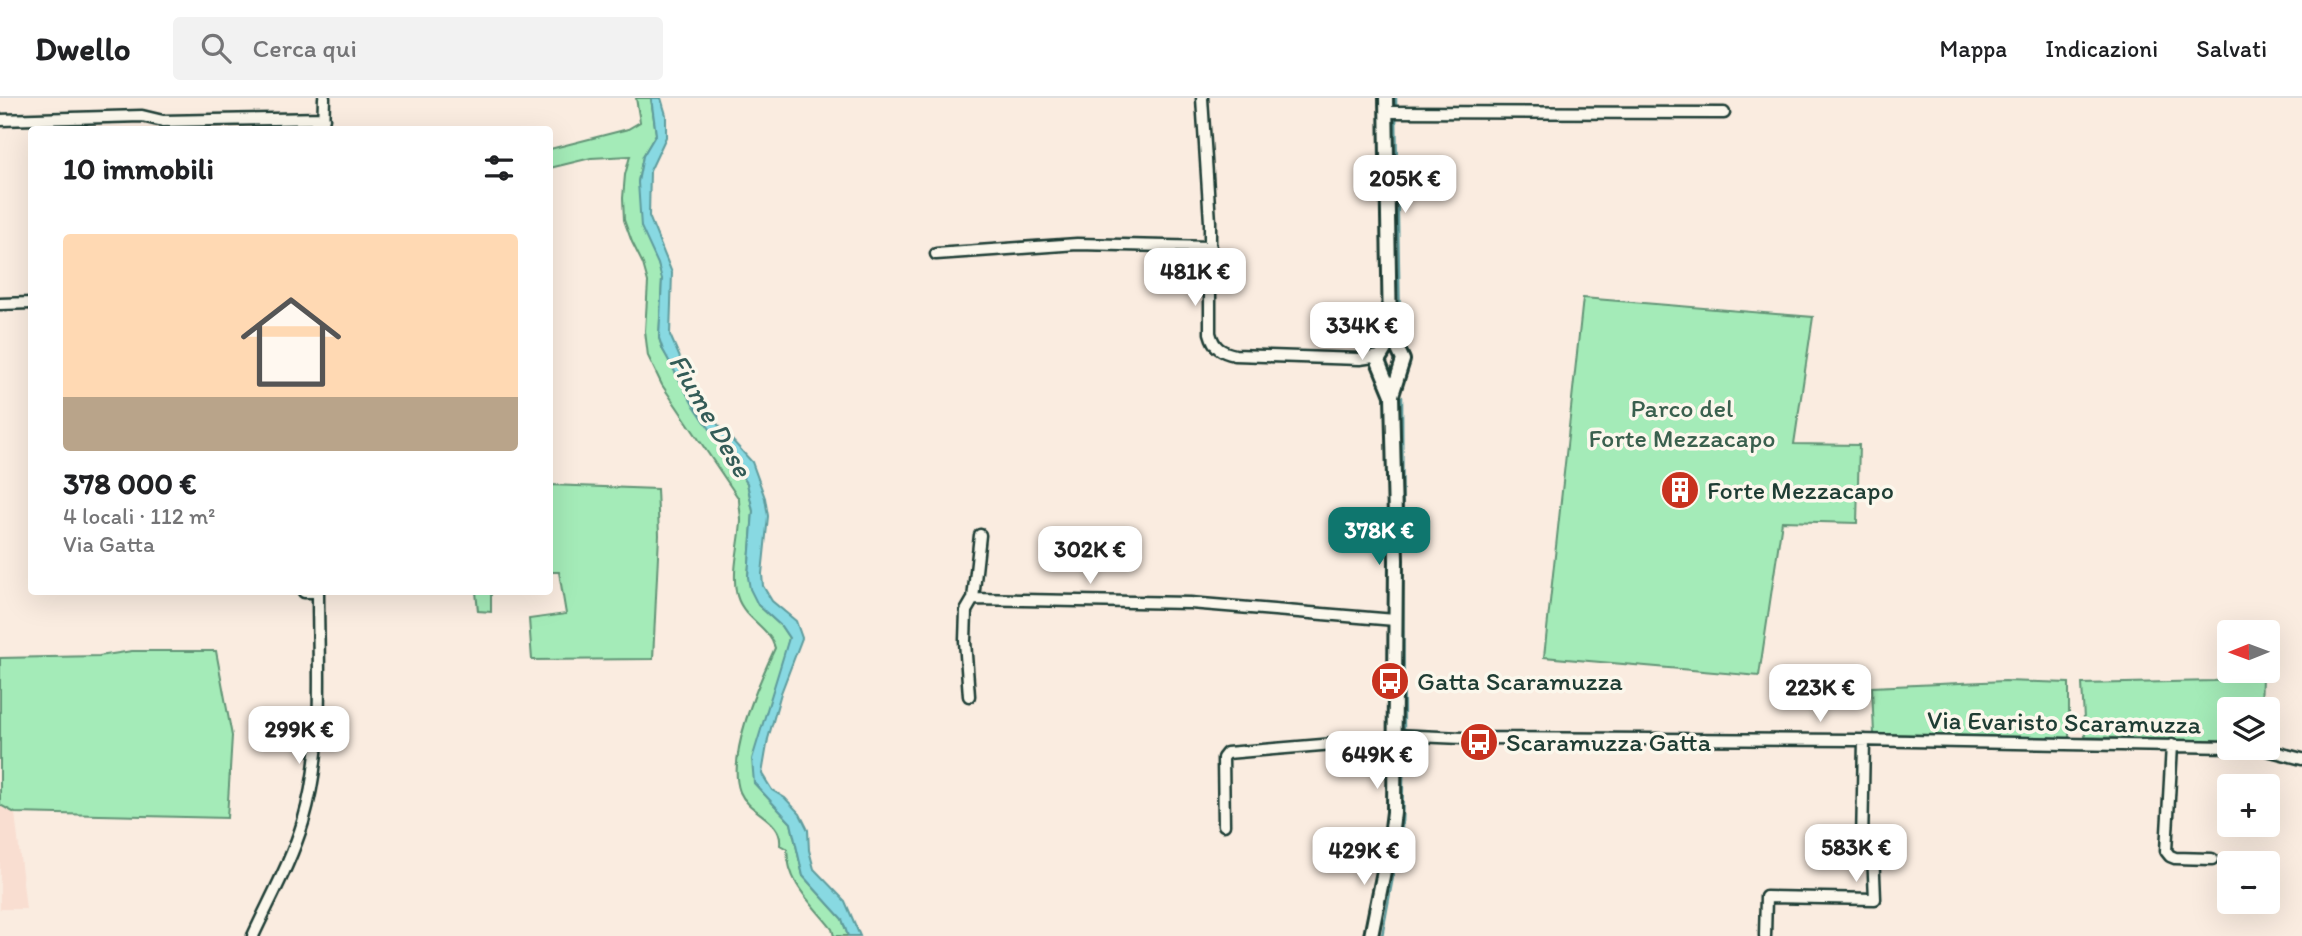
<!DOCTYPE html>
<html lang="it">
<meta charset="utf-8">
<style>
body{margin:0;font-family:Itim,sans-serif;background:#f2f2f2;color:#202124;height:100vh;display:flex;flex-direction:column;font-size:26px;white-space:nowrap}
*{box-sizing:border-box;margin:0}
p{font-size:23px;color:#757577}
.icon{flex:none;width:38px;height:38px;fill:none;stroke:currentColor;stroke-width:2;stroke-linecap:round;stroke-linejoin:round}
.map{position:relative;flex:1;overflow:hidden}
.panel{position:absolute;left:28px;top:28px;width:525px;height:469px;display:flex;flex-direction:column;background:#fff;border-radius:7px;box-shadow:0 7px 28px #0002}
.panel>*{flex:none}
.needle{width:46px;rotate:269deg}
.tools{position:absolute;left:2217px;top:522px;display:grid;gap:14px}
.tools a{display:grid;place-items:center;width:63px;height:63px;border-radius:7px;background:#fff;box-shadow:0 7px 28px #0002;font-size:35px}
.price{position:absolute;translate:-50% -60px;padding:0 16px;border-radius:14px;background:#fff;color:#222;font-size:23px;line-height:46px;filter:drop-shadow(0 2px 4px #0008)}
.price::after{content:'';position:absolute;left:50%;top:42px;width:21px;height:16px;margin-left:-10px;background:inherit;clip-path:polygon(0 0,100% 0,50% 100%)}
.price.selected{background:#0f766e;color:#fff}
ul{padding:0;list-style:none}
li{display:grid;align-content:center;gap:14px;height:371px;padding:0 35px}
li span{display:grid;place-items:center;height:217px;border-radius:7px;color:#555}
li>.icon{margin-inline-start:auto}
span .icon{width:126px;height:126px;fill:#fffc;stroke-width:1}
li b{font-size:30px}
h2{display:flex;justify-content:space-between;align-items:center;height:84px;padding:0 35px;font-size:30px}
header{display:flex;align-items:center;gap:42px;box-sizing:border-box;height:98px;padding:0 35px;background:#fff;border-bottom:2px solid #e0e0e0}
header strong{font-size:33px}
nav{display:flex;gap:38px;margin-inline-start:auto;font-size:24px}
.search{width:490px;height:63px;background:#f2f2f2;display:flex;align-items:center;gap:18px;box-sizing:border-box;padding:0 24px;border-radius:7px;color:#757577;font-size:26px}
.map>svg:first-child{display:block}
.built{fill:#f9ded1}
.green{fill:#a4ebb8;stroke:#629476;stroke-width:2}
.water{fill:#88d9e2;stroke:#5e9b9c;stroke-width:2}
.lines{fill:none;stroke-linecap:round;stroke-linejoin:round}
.stream{stroke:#5e9b9c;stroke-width:2.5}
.minor-casing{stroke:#1f3d34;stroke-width:15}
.tertiary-casing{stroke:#1f3d34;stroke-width:18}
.minor{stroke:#fbf7ec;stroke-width:10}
.tertiary{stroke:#fbf7ec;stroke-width:12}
.labels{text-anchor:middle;stroke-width:7;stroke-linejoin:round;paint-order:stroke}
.park-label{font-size:26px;fill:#3a604e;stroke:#fbf7ec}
.poi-label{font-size:26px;fill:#1f3d34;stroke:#fbf7ec;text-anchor:start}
.street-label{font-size:26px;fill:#1f3d34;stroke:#fbf7ec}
.water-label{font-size:28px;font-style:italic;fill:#345c57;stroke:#fbf7ec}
</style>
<header>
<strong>Dwello</strong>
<div class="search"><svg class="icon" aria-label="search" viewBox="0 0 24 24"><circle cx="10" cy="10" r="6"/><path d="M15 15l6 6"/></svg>Cerca qui</div>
<nav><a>Mappa</a><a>Indicazioni</a><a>Salvati</a></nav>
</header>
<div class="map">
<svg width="2302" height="838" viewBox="0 0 2302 838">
<rect width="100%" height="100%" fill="#faece0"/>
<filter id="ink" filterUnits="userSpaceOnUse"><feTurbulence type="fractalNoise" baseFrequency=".0143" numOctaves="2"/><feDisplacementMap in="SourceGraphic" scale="14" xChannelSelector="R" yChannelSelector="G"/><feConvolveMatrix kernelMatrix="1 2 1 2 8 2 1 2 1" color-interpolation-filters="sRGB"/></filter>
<g filter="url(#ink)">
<path class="built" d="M 0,707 L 15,715 L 26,811 L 0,811 Z"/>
<path class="green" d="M 636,0 L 651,0 L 656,36 L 643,58 L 638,84 L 662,181 L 659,240 L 663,252 L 747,385 L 753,413 L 748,478 L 758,507 L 781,528 L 789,540 L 754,685 L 791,725 L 803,778 L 842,821 L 848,838 L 834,838 L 832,831 C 811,804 788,787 787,751 L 780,747 C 783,721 749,716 740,694 C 726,657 759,584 775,550 C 769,527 740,520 736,493 C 732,470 740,446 741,423 C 741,416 739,408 739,401 L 662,287 L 648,258 L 645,233 L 648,184 L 643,166 L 632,144 L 624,122 L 623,100 L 625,77 L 630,58 L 591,60 L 550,70 L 550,51 L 628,31 L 640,24 Z
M 1583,200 L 1813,219 L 1794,346 L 1859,347 L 1857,425 L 1782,423 L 1759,578 L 1544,559 Z
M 550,387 L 657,391 L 659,437 L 653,561 L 532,562 L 529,521 L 566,516 L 559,474 L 550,474 Z
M 476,494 L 491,494 L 491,514 L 478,513 Z
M 132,553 L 216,553 L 232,638 L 227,720 L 15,715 L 0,707 L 0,560 L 99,558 Z
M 2262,578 L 2261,611 L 2230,611 L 2229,643 L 2085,639 L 2082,586 L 2214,583 Z
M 2005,583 L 2069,585 L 2069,640 L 1874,636 L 1872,589 Z"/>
<path class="water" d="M 651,0 L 661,0 L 666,17 L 666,39 L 650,73 L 649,118 L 672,175 L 670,237 L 701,308 L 752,364 L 765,400 L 768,418 L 762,476 L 763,488 L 772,503 L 796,523 L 802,540 L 781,595 L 768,641 L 762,676 L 772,692 L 785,700 L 800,716 L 808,732 L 809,752 L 814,771 L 845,803 L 860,838 L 848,838 L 842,821 L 803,778 L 791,725 L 754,685 L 752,661 L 789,540 L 781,528 L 758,507 L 750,491 L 748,479 L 753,413 L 747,385 L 692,305 L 663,252 L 659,240 L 662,181 L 658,166 L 641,129 L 638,84 L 643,58 L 656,36 Z"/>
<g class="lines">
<path class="stream" d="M 1396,0 L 1396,11
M 1396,17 L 1400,227
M 1402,299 L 1404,634
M 1382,838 L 1402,730 L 1404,640"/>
<defs>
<path id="minor" d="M 1202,0 L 1210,124 L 1210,235 C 1214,250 1221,254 1235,257 L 1360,261 L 1380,258
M 1386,14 L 1724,15
M 0,22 L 142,18 L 163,23 L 324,20
M 323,32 L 324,0
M 936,156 L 1077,146 L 1211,149
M 0,206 L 32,205
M 304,494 L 318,494
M 973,501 L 1190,505 L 1395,522
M 969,598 L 965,543 L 966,513 L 973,501 L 980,437
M 1394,637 L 1462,640 L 1857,642 L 2230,649
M 2172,647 L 2166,753 L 2170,758 L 2175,760 L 2212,761
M 2239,649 L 2263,651 L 2302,661
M 1224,727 L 1223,660 L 1227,655 L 1394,641
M 253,838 C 270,801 291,764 303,724 C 325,650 318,570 318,494
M 1765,838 L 1766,799 L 1875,801 L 1873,754 L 1862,747 L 1864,642"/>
<path id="tertiary" d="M 1386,0 L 1390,235 L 1387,248 L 1378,263 L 1392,297
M 1371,838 L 1391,738 L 1394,714 L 1396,462 L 1392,297 L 1403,262 L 1390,235"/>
</defs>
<use href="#minor" class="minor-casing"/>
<use href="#tertiary" class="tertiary-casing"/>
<use href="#minor" class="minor"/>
<use href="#tertiary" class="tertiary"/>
</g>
</g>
<defs>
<symbol id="building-disc" viewBox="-11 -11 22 22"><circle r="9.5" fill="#c8321e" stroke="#fbf7ec"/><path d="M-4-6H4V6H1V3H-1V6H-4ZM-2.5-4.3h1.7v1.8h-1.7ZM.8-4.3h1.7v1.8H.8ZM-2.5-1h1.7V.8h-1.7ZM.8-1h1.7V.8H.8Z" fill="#fff"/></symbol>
<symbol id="bus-disc" viewBox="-11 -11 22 22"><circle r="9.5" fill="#c8321e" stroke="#fbf7ec"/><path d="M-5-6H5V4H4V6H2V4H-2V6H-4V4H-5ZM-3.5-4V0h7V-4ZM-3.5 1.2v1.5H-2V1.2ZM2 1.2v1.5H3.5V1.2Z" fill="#fff"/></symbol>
</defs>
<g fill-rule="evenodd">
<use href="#building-disc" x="1658" y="370" width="44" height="44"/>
<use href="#bus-disc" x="1368" y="561" width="44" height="44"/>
<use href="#bus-disc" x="1457" y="622" width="44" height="44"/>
</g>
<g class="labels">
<g class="park-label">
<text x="1682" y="319">Parco del<tspan x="1682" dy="30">Forte Mezzacapo</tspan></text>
</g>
<g class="poi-label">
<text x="1707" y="401">Forte Mezzacapo</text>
<text x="1417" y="592">Gatta Scaramuzza</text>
<text x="1506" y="653">Scaramuzza Gatta</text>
</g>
<g class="street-label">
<text transform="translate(2064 624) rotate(1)" y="9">Via Evaristo Scaramuzza</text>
</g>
<g class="water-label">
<text transform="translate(711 317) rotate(60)" y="10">Fiume Dese</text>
</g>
</g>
</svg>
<div class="tools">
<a><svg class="needle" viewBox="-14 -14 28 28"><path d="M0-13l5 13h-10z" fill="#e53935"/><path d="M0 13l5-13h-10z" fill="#757577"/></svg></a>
<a><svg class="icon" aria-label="layers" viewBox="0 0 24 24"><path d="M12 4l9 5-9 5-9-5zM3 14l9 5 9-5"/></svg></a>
<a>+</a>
<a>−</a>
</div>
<b class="price" style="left:1405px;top:117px">205K €</b>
<b class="price" style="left:1195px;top:210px">481K €</b>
<b class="price" style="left:1362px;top:264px">334K €</b>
<b class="price selected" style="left:1379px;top:469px">378K €</b>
<b class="price" style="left:1090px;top:488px">302K €</b>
<b class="price" style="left:1820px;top:626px">223K €</b>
<b class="price" style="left:299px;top:668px">299K €</b>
<b class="price" style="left:1377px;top:693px">649K €</b>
<b class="price" style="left:1856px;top:786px">583K €</b>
<b class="price" style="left:1364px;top:789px">429K €</b>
<section class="panel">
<h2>10 immobili<svg class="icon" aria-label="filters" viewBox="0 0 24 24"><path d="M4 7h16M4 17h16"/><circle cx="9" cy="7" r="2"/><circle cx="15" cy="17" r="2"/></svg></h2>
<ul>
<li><span style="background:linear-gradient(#ffd9b3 75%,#b9a48a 0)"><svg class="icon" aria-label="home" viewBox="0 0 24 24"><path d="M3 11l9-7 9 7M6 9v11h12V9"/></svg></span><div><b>378 000 €</b><p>4 locali · 112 m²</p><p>Via Gatta</p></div></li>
</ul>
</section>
</div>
